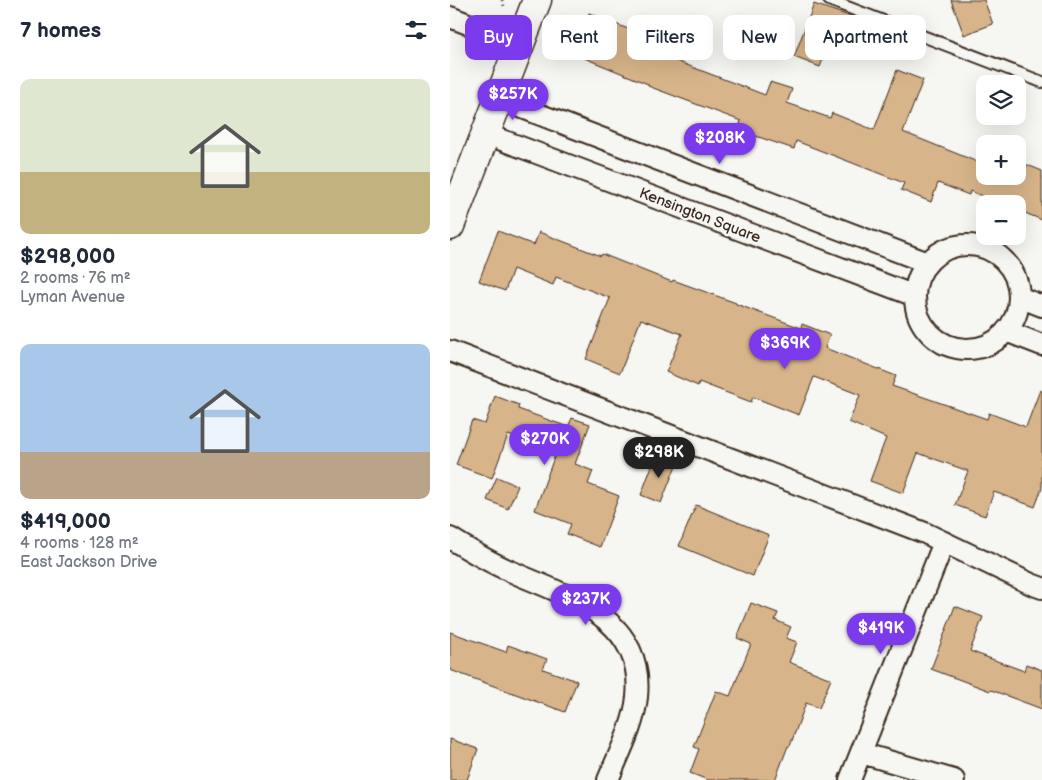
<!DOCTYPE html>
<meta charset="utf-8">
<style>
body{margin:0;font-family:"Balsamiq Sans",sans-serif;background:#f2f2f3;color:#1f2937;height:100vh;display:flex;flex-direction:column;font-size:19px;white-space:nowrap}
*{box-sizing:border-box;margin:0}
p{font-size:16px;color:#747a83}
.icon{flex:none;width:28px;height:28px;fill:none;stroke:currentColor;stroke-width:2;stroke-linecap:round;stroke-linejoin:round}
.map{position:relative;flex:1;overflow:hidden}
.panel{display:flex;flex-direction:column;background:#fff;width:450px}
.panel>*{flex:none}
.hud{position:absolute;left:15px;top:15px;width:475px;height:45px;display:flex;gap:10px}
.fabs{position:absolute;left:526px;top:75px;display:grid;gap:10px}
.fabs a{display:grid;place-items:center;width:50px;height:50px;border-radius:10px;background:#fff;box-shadow:0 5px 20px #0002;font-size:25px}
.price{position:absolute;translate:-50% -42px;padding:0 11px;border-radius:18px;background:#7c3aed;color:#fff;font-size:16px;line-height:32px;filter:drop-shadow(0 1px 2px #0008)}
.price::after{content:'';position:absolute;left:50%;top:30px;width:15px;height:11px;margin-left:-8px;background:inherit;clip-path:polygon(0 0,100% 0,50% 100%)}
.price.selected{background:#222;color:#fff}
ul{padding:0;list-style:none}
li{display:grid;align-content:center;gap:10px;height:265px;padding:0 20px}
li span{display:grid;place-items:center;height:155px;border-radius:10px;color:#555}
li>.icon{margin-inline-start:auto}
span .icon{width:90px;height:90px;fill:#fffc;stroke-width:1}
li b{font-size:21px}
h2{display:flex;justify-content:space-between;align-items:center;height:60px;padding:0 20px;font-size:21px}
.tag{padding:0 18px;border-radius:10px;background:#fff;box-shadow:0 5px 20px #0002;font-size:18px;line-height:45px}
.tag.selected{background:#7c3aed;color:#fff}
main{display:flex;flex:1;min-height:0}
.map>svg:first-child{display:block}
.building{fill:#d7b489;stroke:#3b2a1e}
.lines{fill:none;stroke-linecap:round;stroke-linejoin:round}
.lane-casing{stroke:#3b2a1e;stroke-width:14}
.street-casing{stroke:#3b2a1e;stroke-width:24}
.secondary-casing{stroke:#3b2a1e;stroke-width:31}
.path{stroke:#3b2a1e;stroke-width:3;stroke-dasharray:1 4;stroke-linecap:butt}
.lane{stroke:#f6f6f2;stroke-width:10}
.street{stroke:#f6f6f2;stroke-width:20}
.secondary{stroke:#f6f6f2;stroke-width:28}
.labels{text-anchor:middle;stroke-width:5;stroke-linejoin:round;paint-order:stroke}
.street-label{font-size:15px;fill:#3b2a1e;stroke:#f6f6f2}
</style>
<main>
<section class="panel">
<h2>7 homes<svg class="icon" aria-label="filters" viewBox="0 0 24 24"><path d="M4 7h16M4 17h16"/><circle cx="9" cy="7" r="2"/><circle cx="15" cy="17" r="2"/></svg></h2>
<ul>
<li><span style="background:linear-gradient(#dfe7d0 60%,#c2b280 0)"><svg class="icon" aria-label="home" viewBox="0 0 24 24"><path d="M3 11l9-7 9 7M6 9v11h12V9"/></svg></span><div><b>$298,000</b><p>2 rooms · 76 m²</p><p>Lyman Avenue</p></div></li>
<li><span style="background:linear-gradient(#a9c7e8 70%,#b9a48a 0)"><svg class="icon" aria-label="home" viewBox="0 0 24 24"><path d="M3 11l9-7 9 7M6 9v11h12V9"/></svg></span><div><b>$419,000</b><p>4 rooms · 128 m²</p><p>East Jackson Drive</p></div></li>
</ul>
</section>
<div class="map">
<svg width="592" height="780" viewBox="0 0 592 780">
<rect width="100%" height="100%" fill="#f6f6f2"/>
<filter id="ink" filterUnits="userSpaceOnUse"><feTurbulence type="fractalNoise" baseFrequency=".02" numOctaves="2"/><feDisplacementMap in="SourceGraphic" scale="10" xChannelSelector="R" yChannelSelector="G"/><feConvolveMatrix kernelMatrix="1 2 1 2 8 2 1 2 1" color-interpolation-filters="sRGB"/></filter>
<g filter="url(#ink)">
<path class="building" d="M 501,0 L 534,0 L 543,24 L 514,35 Z
M 364,4 L 402,17 L 392,43 L 381,39 L 370,67 L 344,57 Z
M 139,13 L 200,38 L 195,49 L 315,95 L 320,82 L 342,89 L 337,103 L 380,118 L 382,113 L 424,130 L 447,70 L 473,80 L 453,132 L 535,165 L 535,176 L 562,176 L 568,179 L 568,161 L 592,171 L 592,220 L 568,210 L 568,204 L 551,204 L 520,191 L 519,195 L 488,183 L 481,202 L 451,190 L 454,183 L 346,141 L 344,149 L 288,130 L 291,121 L 198,86 L 198,84 L 122,53 Z
M 48,231 L 84,245 L 89,232 L 151,256 L 152,254 L 222,282 L 223,280 L 286,303 L 286,304 L 351,328 L 352,324 L 380,335 L 375,348 L 446,376 L 442,386 L 537,419 L 539,413 L 576,427 L 590,390 L 592,391 L 592,488 L 585,507 L 544,492 L 535,516 L 505,505 L 518,471 L 468,453 L 453,493 L 420,481 L 436,438 L 399,422 L 410,395 L 364,377 L 349,415 L 303,397 L 301,402 L 249,382 L 248,386 L 216,372 L 232,334 L 191,319 L 170,373 L 136,359 L 160,298 L 106,277 L 103,285 L 63,269 L 55,291 L 29,281 Z
M 45,396 L 69,405 L 68,409 L 118,427 L 122,418 L 140,424 L 125,464 L 143,471 L 138,484 L 169,496 L 150,547 L 117,534 L 121,524 L 85,510 L 106,452 L 58,435 L 42,478 L 6,465 L 22,420 L 35,424 Z
M 206,455 L 227,463 L 211,503 L 191,495 Z
M 47,477 L 68,486 L 58,509 L 37,500 Z
M 246,505 L 319,535 L 303,576 L 229,546 Z
M 301,603 L 328,613 L 325,620 L 341,627 L 336,638 L 347,642 L 339,662 L 381,679 L 369,708 L 356,703 L 340,746 L 338,746 L 325,780 L 258,780 L 240,773 L 249,749 L 244,747 L 266,691 L 280,696 L 301,644 L 287,638 Z
M 505,606 L 533,617 L 520,651 L 574,671 L 576,664 L 592,670 L 592,709 L 541,690 L 540,691 L 481,669 Z
M 0,632 L 56,652 L 58,645 L 97,659 L 93,669 L 127,681 L 115,712 L 0,670 Z
M 0,739 L 28,749 L 17,780 L 0,780 Z"/>
<g class="lines">
<defs>
<path id="lane" d="M 379,0 L 592,82"/>
<path id="street" d="M 0,17 L 70,44
M 49,99 L 478,263
M 36,134 L 465,296
M465 297a52 52 0 1 1 104 0a52 52 0 1 1-104 0Z
M 569,297 L 592,306
M 556,331 L 592,345
M 0,351 L 475,533 L 581,584 L 592,588
M 0,538 C 19,550 39,562 60,571 C 118,597 195,617 187,697 C 184,726 169,753 158,780
M 411,753 L 504,780
M 400,780 L 494,542"/>
<path id="secondary" d="M 0,226 L 87,0"/>
</defs>
<use href="#lane" class="lane-casing"/>
<use href="#street" class="street-casing"/>
<use href="#secondary" class="secondary-casing"/>
<path class="path" d="M 52,0 L 55,9"/>
<use href="#lane" class="lane"/>
<use href="#street" class="street"/>
<use href="#secondary" class="secondary"/>
</g>
</g>
<g class="labels">
<g class="street-label">
<text transform="translate(250 215) rotate(21)" y="5">Kensington Square</text>
</g>
</g>
</svg>
<div class="fabs">
<a><svg class="icon" aria-label="layers" viewBox="0 0 24 24"><path d="M12 4l9 5-9 5-9-5zM3 14l9 5 9-5"/></svg></a>
<a>+</a>
<a>−</a>
</div>
<b class="price" style="left:63px;top:121px">$257K</b>
<b class="price" style="left:270px;top:165px">$208K</b>
<b class="price" style="left:335px;top:370px">$369K</b>
<b class="price" style="left:95px;top:466px">$270K</b>
<b class="price selected" style="left:209px;top:479px">$298K</b>
<b class="price" style="left:136px;top:626px">$237K</b>
<b class="price" style="left:431px;top:655px">$419K</b>
<div class="hud">
<a class="tag selected">Buy</a>
<a class="tag">Rent</a>
<a class="tag">Filters</a>
<a class="tag">New</a>
<a class="tag">Apartment</a>
</div>
</div>
</main>
